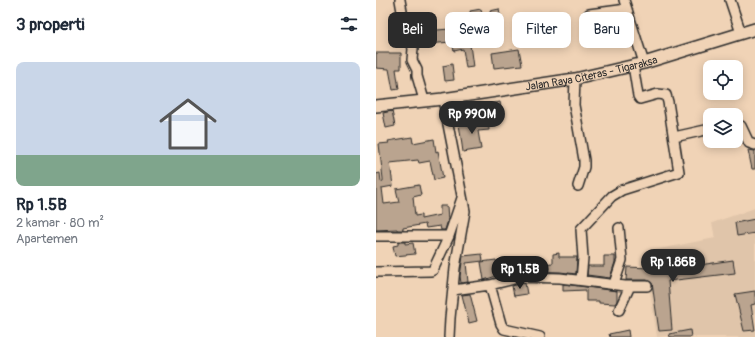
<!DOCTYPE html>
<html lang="id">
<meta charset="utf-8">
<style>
body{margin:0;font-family:Pangolin,sans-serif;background:#f6f6f7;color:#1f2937;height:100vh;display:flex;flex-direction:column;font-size:15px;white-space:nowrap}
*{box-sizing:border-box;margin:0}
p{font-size:13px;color:#747a83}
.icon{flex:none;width:22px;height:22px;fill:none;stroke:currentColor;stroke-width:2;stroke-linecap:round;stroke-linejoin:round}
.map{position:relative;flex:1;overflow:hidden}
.drawer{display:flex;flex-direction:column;background:#fff;width:376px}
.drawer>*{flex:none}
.guide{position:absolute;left:12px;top:12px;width:307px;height:36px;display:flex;gap:8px}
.buttons{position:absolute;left:327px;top:60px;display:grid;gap:8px}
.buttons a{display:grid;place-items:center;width:40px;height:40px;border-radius:8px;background:#fff;box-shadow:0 2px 10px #0003;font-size:20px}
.price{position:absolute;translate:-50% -34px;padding:0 9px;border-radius:14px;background:#2b2b2b;color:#fff;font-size:13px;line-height:26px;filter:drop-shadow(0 1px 2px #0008)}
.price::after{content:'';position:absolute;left:50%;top:24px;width:12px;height:9px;margin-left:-6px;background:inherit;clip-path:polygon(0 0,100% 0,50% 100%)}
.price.on{background:#222;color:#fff}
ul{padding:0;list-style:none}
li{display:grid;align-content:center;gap:8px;height:212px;padding:0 16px}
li+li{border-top:1px solid #e0e1e3}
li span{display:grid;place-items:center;height:124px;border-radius:8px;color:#555}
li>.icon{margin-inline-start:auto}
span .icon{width:72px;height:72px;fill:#fffc;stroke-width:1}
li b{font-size:17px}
h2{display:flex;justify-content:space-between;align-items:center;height:48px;padding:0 16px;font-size:17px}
.pill{padding:0 14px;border-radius:8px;background:#fff;box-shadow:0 2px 10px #0003;font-size:14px;line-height:36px}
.pill.on{background:#2b2b2b;color:#fff}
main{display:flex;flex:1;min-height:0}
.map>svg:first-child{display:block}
.built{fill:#e0c5aa}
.building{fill:#baa48f;stroke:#2b2b2b}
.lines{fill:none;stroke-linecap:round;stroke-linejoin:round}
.minor-casing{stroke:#2b2b2b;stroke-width:12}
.major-casing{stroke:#2b2b2b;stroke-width:14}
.minor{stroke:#f0d3b6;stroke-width:9}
.major{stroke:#f0d3b6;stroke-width:11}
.labels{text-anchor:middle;stroke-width:3;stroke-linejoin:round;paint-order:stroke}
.street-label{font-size:11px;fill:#2b2b2b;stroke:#f0d3b6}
</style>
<main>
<section class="drawer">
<h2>3 properti<svg class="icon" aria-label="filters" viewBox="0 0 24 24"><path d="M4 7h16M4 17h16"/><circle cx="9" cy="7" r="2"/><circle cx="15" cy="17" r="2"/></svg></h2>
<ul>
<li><span style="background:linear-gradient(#c9d6e8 75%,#7fa58c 0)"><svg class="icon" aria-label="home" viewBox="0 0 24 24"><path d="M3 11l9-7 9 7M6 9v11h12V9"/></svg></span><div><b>Rp 1.5B</b><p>2 kamar · 80 m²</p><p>Apartemen</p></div></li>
</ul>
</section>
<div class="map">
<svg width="379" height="337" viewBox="0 0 379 337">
<rect width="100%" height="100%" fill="#f0d3b6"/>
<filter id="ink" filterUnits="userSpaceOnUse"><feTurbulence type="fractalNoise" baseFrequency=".025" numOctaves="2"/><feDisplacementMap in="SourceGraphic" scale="8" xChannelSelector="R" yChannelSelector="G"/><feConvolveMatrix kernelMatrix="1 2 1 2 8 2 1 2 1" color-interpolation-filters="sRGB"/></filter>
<g filter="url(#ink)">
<path class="built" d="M 379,208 L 379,337 L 299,337 L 298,335 L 281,337 L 268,252 L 339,238 L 336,223 Z"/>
<path class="building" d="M 105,9 L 107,17 L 104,18 L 106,34 L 93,37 L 97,67 L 90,68 L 87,49 L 78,51 L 76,42 L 50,44 L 49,31 L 74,29 L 73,21 L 95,18 L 94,11 Z
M 123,9 L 125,22 L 117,24 L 114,11 Z
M 143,49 L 146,65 L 118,68 L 116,53 Z
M 0,53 L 25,53 L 25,69 L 20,69 L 23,89 L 17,90 L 13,69 L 0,68 Z
M 76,64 L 78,80 L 69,81 L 67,66 Z
M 124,102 L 127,119 L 113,122 L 110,105 Z
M 16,111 L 19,126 L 10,128 L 7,113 Z
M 112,120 L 113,130 L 102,131 L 105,149 L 87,152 L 83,124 Z
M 36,137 L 37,143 L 58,139 L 60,152 L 62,151 L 67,178 L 58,180 L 54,161 L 43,163 L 42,160 L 14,163 L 17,186 L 6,188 L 8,204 L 23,202 L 20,189 L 43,185 L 45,195 L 37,197 L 39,216 L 45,215 L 45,219 L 64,215 L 64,206 L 71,206 L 72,220 L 69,230 L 65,230 L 64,226 L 50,228 L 49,224 L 27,228 L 27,230 L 21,230 L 21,229 L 0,230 L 0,174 L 4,173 L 5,182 L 7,181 L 7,179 L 3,144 L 13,143 L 12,141 Z
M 372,150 L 379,151 L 379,169 L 376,169 Z
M 379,219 L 379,233 L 361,236 L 359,223 Z
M 22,242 L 29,242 L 29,244 L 37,243 L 39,254 L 19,256 L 17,246 L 22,245 Z
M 183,253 L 183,257 L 201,257 L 200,274 L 184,272 L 146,271 L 135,274 L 133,263 L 143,262 L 143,261 L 156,261 L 157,265 L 177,263 L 177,254 Z
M 106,254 L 107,261 L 90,263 L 92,282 L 85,283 L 84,276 L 87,256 Z
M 228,256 L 239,256 L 239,262 L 234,278 L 211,275 L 212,266 L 228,266 Z
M 120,260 L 123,275 L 108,280 L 105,262 Z
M 290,260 L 290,270 L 357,260 L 359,273 L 292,281 L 296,330 L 283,331 L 276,283 L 271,280 L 250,280 L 251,267 L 274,268 L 274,263 Z
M 147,283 L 149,283 L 151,294 L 138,296 L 136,286 Z
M 187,284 L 241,291 L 241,301 L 239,304 L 223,303 L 223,301 L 210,301 L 210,290 L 187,291 Z
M 379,291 L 379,304 L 375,305 L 379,330 L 368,331 L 359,294 Z
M 94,294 L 101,321 L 93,323 L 86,295 Z
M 252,330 L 253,337 L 234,337 L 233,334 Z
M 314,330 L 315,337 L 294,337 L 293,334 Z"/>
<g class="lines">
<defs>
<path id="minor" d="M 24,0 L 27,17 L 30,25 L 33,29 L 37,49 L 36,60 L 41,70 L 41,76 L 48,100
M 248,0 L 268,63
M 354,0 L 365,33
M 213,14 L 251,9
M 199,79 L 198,105 L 208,160 L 208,167 L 202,186
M 67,99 L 89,211 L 79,268 L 74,318 L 73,337
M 360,125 L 365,126 L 373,143 L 379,145
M 298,137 L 334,129
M 0,236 L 73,236
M 0,272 L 55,271 L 57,270 L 73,236 L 86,198
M 205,280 L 207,258 L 205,229 L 236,196 L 246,190 L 303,172 L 292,102 L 290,95 L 282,94 L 264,99 L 262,96 L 257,65
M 238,284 L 246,260 L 243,228
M 114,285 L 125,324 L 128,329 L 164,337
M 77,290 L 114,285 L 146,277 L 184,278 L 249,286 L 271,286
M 243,310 L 254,286"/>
<g id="major">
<path id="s1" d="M 0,106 L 67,99 L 199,79 L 268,63 L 379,29"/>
</g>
</defs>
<use href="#minor" class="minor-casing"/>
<use href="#major" class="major-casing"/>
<use href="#minor" class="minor"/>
<use href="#major" class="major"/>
</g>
</g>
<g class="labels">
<g class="street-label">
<text dy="4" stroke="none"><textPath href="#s1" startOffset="218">Jalan Raya Citeras - Tigaraksa</textPath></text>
</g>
</g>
</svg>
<div class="buttons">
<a><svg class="icon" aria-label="locate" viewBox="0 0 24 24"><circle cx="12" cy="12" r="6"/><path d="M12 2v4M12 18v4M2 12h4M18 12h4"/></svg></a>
<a><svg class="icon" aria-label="layers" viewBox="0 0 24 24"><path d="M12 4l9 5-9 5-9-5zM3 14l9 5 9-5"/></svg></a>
</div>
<b class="price" style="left:96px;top:135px">Rp 990M</b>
<b class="price" style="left:297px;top:283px">Rp 1.86B</b>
<b class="price on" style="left:144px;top:290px">Rp 1.5B</b>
<div class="guide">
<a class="pill on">Beli</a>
<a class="pill">Sewa</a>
<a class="pill">Filter</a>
<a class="pill">Baru</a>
</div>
</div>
</main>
